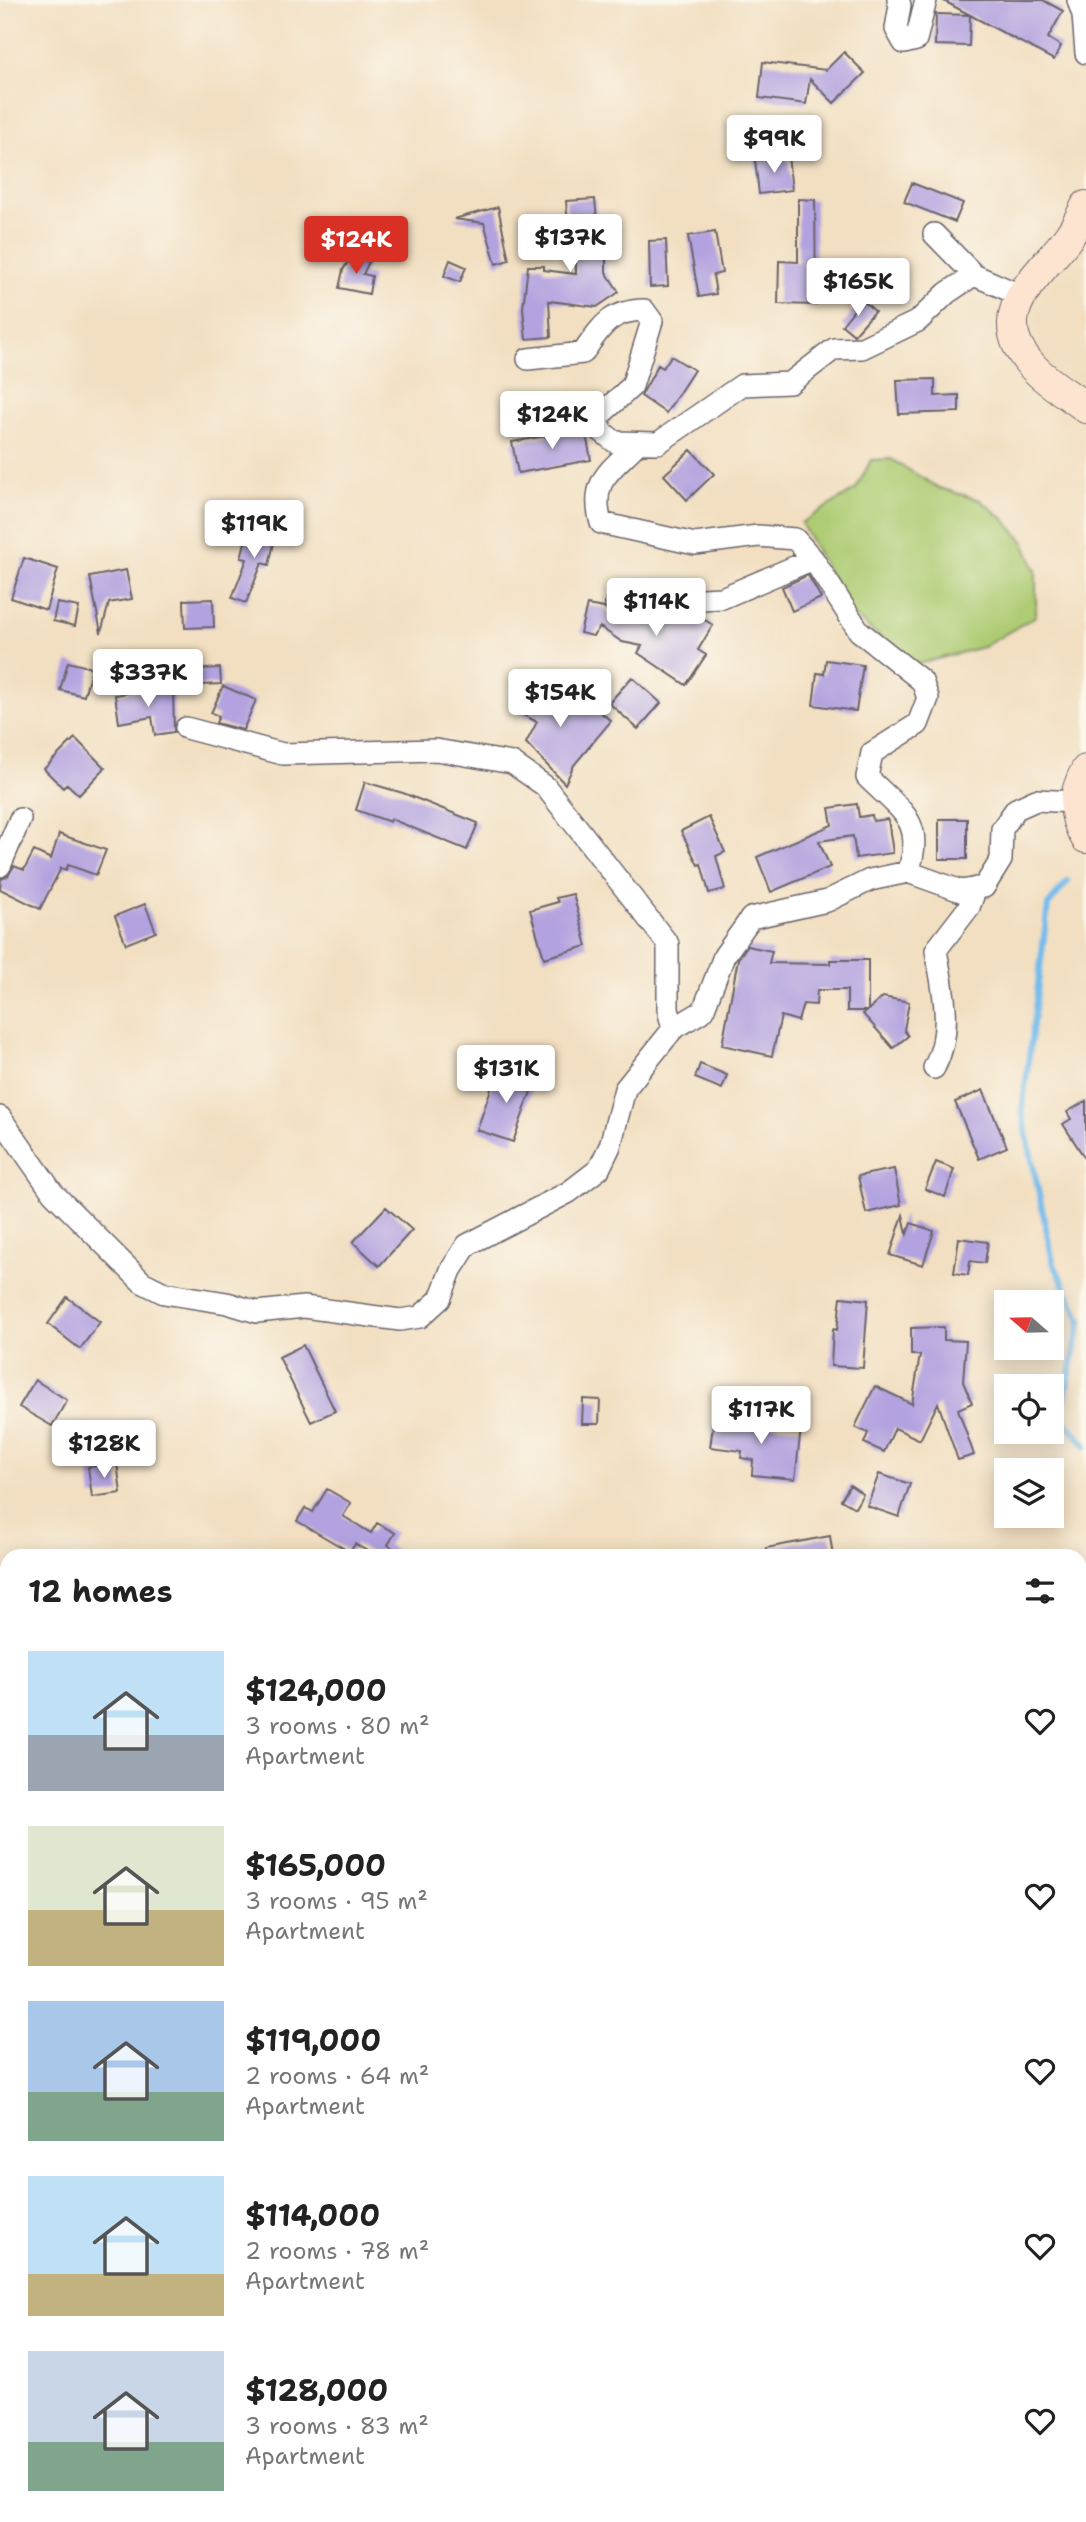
<!DOCTYPE html>
<meta charset="utf-8">
<style>
body{margin:0;font-family:"Shantell Sans",sans-serif;background:#f6f6f6;color:#222;height:100vh;display:flex;flex-direction:column;font-size:26px;white-space:nowrap}
*{box-sizing:border-box;margin:0}
p{font-size:23px;color:#767676}
.icon{flex:none;width:38px;height:38px;fill:none;stroke:currentColor;stroke-width:2;stroke-linecap:round;stroke-linejoin:round}
.map{position:relative;flex:1;overflow:hidden}
.sheet{position:absolute;left:0px;top:1549px;width:1087px;height:975px;display:flex;flex-direction:column;background:#fff;border-radius:21px 21px 0 0;box-shadow:0 4px 18px #0003}
.sheet>*{flex:none}
.needle{width:46px;rotate:290deg}
.tools{position:absolute;left:994px;top:1290px;display:grid;gap:14px}
.tools a{display:grid;place-items:center;width:70px;height:70px;border-radius:0px;background:#fff;box-shadow:0 4px 18px #0003;font-size:35px}
.price{position:absolute;translate:-50% -60px;padding:0 16px;border-radius:7px;background:#fff;color:#222;font-size:23px;line-height:46px;filter:drop-shadow(0 2px 4px #0008)}
.price::after{content:'';position:absolute;left:50%;top:42px;width:21px;height:16px;margin-left:-10px;background:inherit;clip-path:polygon(0 0,100% 0,50% 100%)}
.price.selected{background:#d93025;color:#fff}
ul{padding:0;list-style:none}
li{display:flex;align-items:center;gap:21px;height:175px;padding:0 28px}
li span{display:grid;place-items:center;flex:none;width:196px;height:140px;border-radius:0px;color:#555}
li>.icon{margin-inline-start:auto}
span .icon{width:84px;height:84px;fill:#fffc;stroke-width:1}
li b{font-size:30px}
h2{display:flex;justify-content:space-between;align-items:center;height:84px;padding:0 28px;font-size:30px}
.map>svg:first-child{display:block}
.green{fill:#aecc73;stroke:#687757;stroke-width:2}
.lines{fill:none;stroke-linecap:round;stroke-linejoin:round}
.stream{stroke:#73bbeb;stroke-width:6}
.building{fill:#b2a2df}
.minor-casing{stroke:#6b646a;stroke-width:24}
.tertiary-casing{stroke:#6b646a;stroke-width:29}
.secondary-casing{stroke:#6b646a;stroke-width:32}
.minor{stroke:#fff;stroke-width:21}
.tertiary{stroke:#fff;stroke-width:26}
.secondary{stroke:#fde4d1;stroke-width:30}
</style>
<div class="map">
<svg width="1086" height="2522" viewBox="0 0 1086 2522">
<rect width="100%" height="100%" fill="#fbf7ec"/>
<filter id="ink" filterUnits="userSpaceOnUse"><feTurbulence type="fractalNoise" baseFrequency=".0143" numOctaves="2"/><feDisplacementMap in="SourceGraphic" scale="14" xChannelSelector="R" yChannelSelector="G"/><feConvolveMatrix kernelMatrix="1 2 1 2 8 2 1 2 1" color-interpolation-filters="sRGB"/></filter>
<filter id="wash" filterUnits="userSpaceOnUse"><feTurbulence type="fractalNoise" baseFrequency=".00686" numOctaves="4" result="noise"/><feDisplacementMap in="SourceGraphic" scale="28" xChannelSelector="R" yChannelSelector="G"/><feGaussianBlur stdDeviation="1.57" result="paint"/><feColorMatrix in="noise" values="0 0 0 0 0 0 0 0 0 0 0 0 0 0 0 0 0 1.4 0 .05"/><feComposite in="paint" operator="in"/></filter>
<g filter="url(#wash)">
<rect width="100%" height="100%" fill="#f2dfc1"/>
<path class="green" d="M 891,459 L 939,488 L 980,500 L 1004,519 L 1024,542 L 1036,571 L 1036,616 L 983,647 L 914,665 L 852,614 L 801,523 L 856,489 L 871,460 Z"/>
<g class="lines">
<path class="stream" d="M 1068,881 L 1048,905 L 1022,1111 L 1053,1262 L 1081,1320 L 1061,1416 L 1086,1446"/>
</g>
<g id="blocks">
<path class="building" d="M 942,0 L 1043,0 L 1063,11 L 1048,38 L 1061,46 L 1054,60 Z
M 936,14 L 970,15 L 969,46 L 935,45 Z
M 844,52 L 865,73 L 834,103 L 810,79 L 806,104 L 759,98 L 763,62 L 826,70 Z
M 788,156 L 792,190 L 759,194 L 755,160 Z
M 912,183 L 963,203 L 955,222 L 904,202 Z
M 595,199 L 599,243 L 606,243 L 606,272 L 619,292 L 597,307 L 549,301 L 551,337 L 526,339 L 523,308 L 528,266 L 544,266 L 544,270 L 576,274 L 576,239 L 569,239 L 566,201 Z
M 798,199 L 815,200 L 816,305 L 778,304 L 779,261 L 798,262 Z
M 498,207 L 509,260 L 496,264 L 484,223 L 454,219 Z
M 715,232 L 722,273 L 713,275 L 716,294 L 699,297 L 688,236 Z
M 666,240 L 668,286 L 650,287 L 649,241 Z
M 353,254 L 369,262 L 363,274 L 372,276 L 369,294 L 339,288 L 343,270 Z
M 450,260 L 466,267 L 460,282 L 444,276 Z
M 862,300 L 875,311 L 854,335 L 842,325 Z
M 671,356 L 694,370 L 666,413 L 641,396 L 658,365 L 663,368 Z
M 935,379 L 935,396 L 959,395 L 959,412 L 899,414 L 897,380 Z
M 585,429 L 591,460 L 518,473 L 512,442 Z
M 691,450 L 714,474 L 687,500 L 664,475 Z
M 249,527 L 276,534 L 269,565 L 262,563 L 246,603 L 232,598 L 247,559 L 241,558 Z
M 24,558 L 58,569 L 46,610 L 11,598 Z
M 126,570 L 132,599 L 109,603 L 101,633 L 90,577 Z
M 808,575 L 821,598 L 792,611 L 782,587 Z
M 213,599 L 214,627 L 185,628 L 184,600 Z
M 57,603 L 79,607 L 75,626 L 53,621 Z
M 587,605 L 604,608 L 611,615 L 635,615 L 660,625 L 667,614 L 693,613 L 713,625 L 698,650 L 706,655 L 686,685 L 638,653 L 642,646 L 622,642 L 600,627 L 593,636 L 580,633 Z
M 826,660 L 863,665 L 856,711 L 813,705 L 817,673 L 824,674 Z
M 68,662 L 92,668 L 84,696 L 60,690 Z
M 220,668 L 221,684 L 182,686 L 181,670 Z
M 632,677 L 661,703 L 638,729 L 609,703 Z
M 223,686 L 256,700 L 243,730 L 216,723 L 219,716 L 211,713 Z
M 532,686 L 572,707 L 581,696 L 611,721 L 574,765 L 565,784 L 526,743 L 537,722 L 510,708 L 517,693 L 522,695 Z
M 151,689 L 152,693 L 173,689 L 174,732 L 155,735 L 152,717 L 119,723 L 115,695 Z
M 75,738 L 105,768 L 79,795 L 67,784 L 63,788 L 44,769 Z
M 365,782 L 403,793 L 478,823 L 467,850 L 391,819 L 390,822 L 356,810 Z
M 857,804 L 859,817 L 872,815 L 873,821 L 888,819 L 893,853 L 856,858 L 853,836 L 819,841 L 830,867 L 771,892 L 757,857 L 832,825 L 829,808 Z
M 709,817 L 725,852 L 716,856 L 725,889 L 709,893 L 701,864 L 698,865 L 681,831 Z
M 939,819 L 967,819 L 967,859 L 939,859 Z
M 59,834 L 106,850 L 96,875 L 68,865 L 66,870 L 61,868 L 40,909 L 0,889 L 1,879 L 8,876 L 14,866 L 24,870 L 34,851 L 51,859 Z
M 573,894 L 587,946 L 544,958 L 530,910 L 558,902 L 556,898 Z
M 145,904 L 156,932 L 126,944 L 115,916 Z
M 747,946 L 772,951 L 769,963 L 830,964 L 830,960 L 868,960 L 868,1010 L 883,997 L 909,1002 L 904,1030 L 908,1036 L 893,1048 L 863,1014 L 867,1011 L 847,1011 L 847,990 L 817,990 L 816,1005 L 803,1004 L 798,1021 L 781,1016 L 772,1056 L 722,1045 L 738,959 Z
M 700,1064 L 727,1075 L 722,1089 L 695,1078 Z
M 498,1068 L 535,1080 L 513,1142 L 477,1130 Z
M 983,1090 L 1007,1147 L 979,1159 L 955,1102 Z
M 1086,1101 L 1086,1160 L 1063,1124 L 1071,1119 L 1067,1112 Z
M 936,1162 L 954,1169 L 945,1197 L 925,1189 Z
M 894,1169 L 901,1205 L 866,1213 L 858,1176 Z
M 386,1207 L 412,1230 L 379,1266 L 353,1242 Z
M 903,1215 L 907,1234 L 911,1223 L 934,1231 L 923,1265 L 890,1255 Z
M 959,1238 L 988,1242 L 985,1263 L 970,1261 L 968,1275 L 954,1273 Z
M 67,1297 L 100,1322 L 80,1349 L 48,1324 Z
M 841,1297 L 868,1300 L 863,1368 L 831,1366 L 833,1329 L 837,1330 Z
M 944,1327 L 944,1340 L 966,1341 L 963,1382 L 972,1403 L 958,1409 L 974,1455 L 958,1460 L 938,1403 L 920,1440 L 895,1428 L 884,1452 L 864,1443 L 868,1433 L 855,1427 L 875,1386 L 912,1404 L 920,1355 L 911,1355 L 911,1328 Z
M 303,1345 L 335,1411 L 311,1422 L 279,1357 Z
M 35,1380 L 67,1400 L 52,1426 L 19,1407 Z
M 583,1399 L 600,1400 L 599,1424 L 582,1424 Z
M 714,1419 L 801,1428 L 795,1479 L 752,1475 L 753,1460 L 741,1458 L 742,1451 L 710,1447 Z
M 117,1463 L 121,1493 L 92,1497 L 88,1467 Z
M 879,1474 L 910,1484 L 899,1517 L 867,1506 Z
M 850,1485 L 863,1494 L 855,1508 L 841,1500 Z
M 327,1489 L 351,1503 L 343,1516 L 371,1533 L 377,1523 L 395,1533 L 388,1545 L 406,1556 L 376,1556 L 355,1544 L 350,1552 L 297,1521 L 305,1508 L 313,1512 Z
M 830,1536 L 833,1556 L 766,1556 L 766,1548 Z"/>
</g>
</g>
<g filter="url(#ink)">
<use href="#blocks" fill-opacity="0" stroke="#6b646a" stroke-width="2"/>
<g class="lines">
<defs>
<path id="minor" d="M 898,0 L 900,5 L 896,29 L 904,43 L 916,40 L 926,0
M 1078,0 L 1083,15 L 1086,53
M 934,234 L 974,275 L 1022,296
M 528,359 L 583,353 C 601,327 609,311 644,310 L 652,321 L 632,386 L 599,416 L 600,430 L 615,442 L 658,443 L 742,385 L 790,383 L 834,349 L 862,348 L 918,321 L 947,293 L 974,275
M 638,443 C 611,471 589,480 601,523 L 695,544 L 758,536 L 795,539 L 813,559 L 859,631 L 922,681 L 928,698 L 918,724 L 872,753 L 867,777 C 901,811 926,821 908,872
M 616,603 L 722,598 L 813,559
M 186,728 L 283,754 L 436,750 L 512,763 L 545,786 L 668,944 L 668,1009 L 673,1029
M 0,866 L 20,819
M 934,1068 C 954,1030 943,991 936,950 L 969,907 L 976,888
M 0,1117 L 53,1193 L 142,1282 L 164,1293 L 227,1303 L 257,1312 L 304,1307 L 400,1320 L 420,1317 L 440,1299 L 451,1270 L 467,1245 L 569,1192 L 599,1169 L 610,1146 L 625,1089 L 673,1029 L 703,1011 L 724,956 L 751,918 L 827,901 L 870,880 L 908,872 L 961,891 L 984,887 L 1001,860 L 1002,829 L 1016,809 L 1036,800 L 1074,802
M 0,2212 L 7,2214
M 0,2341 L 7,2343"/>
<path id="tertiary" d="M 0,2470 L 7,2468
M 311,2516 L 327,2522"/>
<path id="secondary" d="M 1086,206 C 1081,216 1076,226 1070,235 C 1041,276 981,313 1034,368 C 1049,384 1070,395 1086,408
M 1086,770 C 1073,793 1071,815 1086,838"/>
</defs>
<use href="#minor" class="minor-casing"/>
<use href="#tertiary" class="tertiary-casing"/>
<use href="#secondary" class="secondary-casing"/>
<use href="#minor" class="minor"/>
<use href="#tertiary" class="tertiary"/>
<use href="#secondary" class="secondary"/>
</g>
</g>
</svg>
<div class="tools">
<a><svg class="needle" viewBox="-14 -14 28 28"><path d="M0-13l5 13h-10z" fill="#e53935"/><path d="M0 13l5-13h-10z" fill="#767676"/></svg></a>
<a><svg class="icon" aria-label="locate" viewBox="0 0 24 24"><circle cx="12" cy="12" r="6"/><path d="M12 2v4M12 18v4M2 12h4M18 12h4"/></svg></a>
<a><svg class="icon" aria-label="layers" viewBox="0 0 24 24"><path d="M12 4l9 5-9 5-9-5zM3 14l9 5 9-5"/></svg></a>
</div>
<b class="price" style="left:774px;top:175px">$99K</b>
<b class="price" style="left:570px;top:274px">$137K</b>
<b class="price selected" style="left:356px;top:276px">$124K</b>
<b class="price" style="left:858px;top:318px">$165K</b>
<b class="price" style="left:552px;top:451px">$124K</b>
<b class="price" style="left:254px;top:560px">$119K</b>
<b class="price" style="left:656px;top:638px">$114K</b>
<b class="price" style="left:148px;top:709px">$337K</b>
<b class="price" style="left:560px;top:729px">$154K</b>
<b class="price" style="left:506px;top:1105px">$131K</b>
<b class="price" style="left:761px;top:1446px">$117K</b>
<b class="price" style="left:104px;top:1480px">$128K</b>
<section class="sheet">
<h2>12 homes<svg class="icon" aria-label="filters" viewBox="0 0 24 24"><path d="M4 7h16M4 17h16"/><circle cx="9" cy="7" r="2"/><circle cx="15" cy="17" r="2"/></svg></h2>
<ul>
<li><span style="background:linear-gradient(#bfe0f5 60%,#9aa5b1 0)"><svg class="icon" aria-label="home" viewBox="0 0 24 24"><path d="M3 11l9-7 9 7M6 9v11h12V9"/></svg></span><div><b>$124,000</b><p>3 rooms · 80 m²</p><p>Apartment</p></div><svg class="icon" aria-label="heart" viewBox="0 0 24 24"><path d="M12 20l-8-8c-3-5 5-10 8-4 3-6 11-1 8 4z"/></svg></li>
<li><span style="background:linear-gradient(#dfe7d0 60%,#c2b280 0)"><svg class="icon" aria-label="home" viewBox="0 0 24 24"><path d="M3 11l9-7 9 7M6 9v11h12V9"/></svg></span><div><b>$165,000</b><p>3 rooms · 95 m²</p><p>Apartment</p></div><svg class="icon" aria-label="heart" viewBox="0 0 24 24"><path d="M12 20l-8-8c-3-5 5-10 8-4 3-6 11-1 8 4z"/></svg></li>
<li><span style="background:linear-gradient(#a9c7e8 65%,#7fa58c 0)"><svg class="icon" aria-label="home" viewBox="0 0 24 24"><path d="M3 11l9-7 9 7M6 9v11h12V9"/></svg></span><div><b>$119,000</b><p>2 rooms · 64 m²</p><p>Apartment</p></div><svg class="icon" aria-label="heart" viewBox="0 0 24 24"><path d="M12 20l-8-8c-3-5 5-10 8-4 3-6 11-1 8 4z"/></svg></li>
<li><span style="background:linear-gradient(#bfe0f5 70%,#c2b280 0)"><svg class="icon" aria-label="home" viewBox="0 0 24 24"><path d="M3 11l9-7 9 7M6 9v11h12V9"/></svg></span><div><b>$114,000</b><p>2 rooms · 78 m²</p><p>Apartment</p></div><svg class="icon" aria-label="heart" viewBox="0 0 24 24"><path d="M12 20l-8-8c-3-5 5-10 8-4 3-6 11-1 8 4z"/></svg></li>
<li><span style="background:linear-gradient(#c9d6e8 65%,#7fa58c 0)"><svg class="icon" aria-label="home" viewBox="0 0 24 24"><path d="M3 11l9-7 9 7M6 9v11h12V9"/></svg></span><div><b>$128,000</b><p>3 rooms · 83 m²</p><p>Apartment</p></div><svg class="icon" aria-label="heart" viewBox="0 0 24 24"><path d="M12 20l-8-8c-3-5 5-10 8-4 3-6 11-1 8 4z"/></svg></li>
</ul>
</section>
</div>
